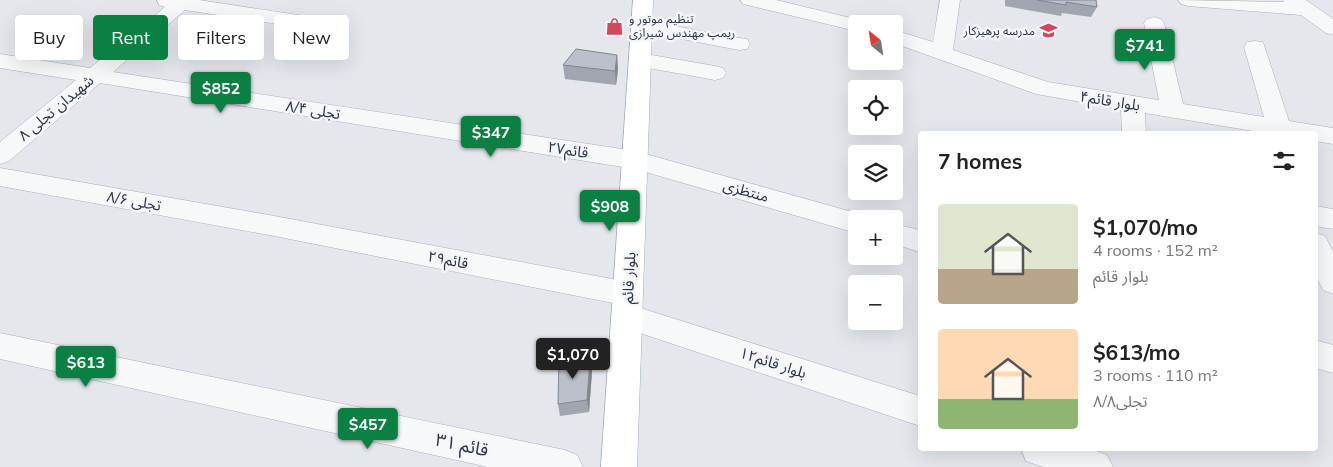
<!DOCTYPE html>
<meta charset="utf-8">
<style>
body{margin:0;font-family:Mulish,"Noto Sans Arabic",sans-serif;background:#f6f6f6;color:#222;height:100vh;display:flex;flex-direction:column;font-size:19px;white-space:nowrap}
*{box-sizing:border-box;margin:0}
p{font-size:16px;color:#767676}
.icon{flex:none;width:28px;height:28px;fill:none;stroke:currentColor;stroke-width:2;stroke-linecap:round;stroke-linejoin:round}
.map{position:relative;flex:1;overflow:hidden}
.side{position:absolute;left:918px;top:131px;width:400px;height:320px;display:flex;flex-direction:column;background:#fff;border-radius:5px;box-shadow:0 5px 20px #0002}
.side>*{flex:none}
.guide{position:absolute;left:15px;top:15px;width:475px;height:45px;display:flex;gap:10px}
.needle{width:32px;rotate:330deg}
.tools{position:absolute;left:848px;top:15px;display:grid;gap:10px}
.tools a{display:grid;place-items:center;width:55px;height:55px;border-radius:5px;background:#fff;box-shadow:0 5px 20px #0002;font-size:25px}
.price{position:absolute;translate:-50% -42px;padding:0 11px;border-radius:5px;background:#0b8043;color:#fff;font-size:16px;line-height:32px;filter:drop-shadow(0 1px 2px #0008)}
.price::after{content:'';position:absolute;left:50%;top:30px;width:15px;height:11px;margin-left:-8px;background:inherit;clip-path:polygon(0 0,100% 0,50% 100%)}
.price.active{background:#222;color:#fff}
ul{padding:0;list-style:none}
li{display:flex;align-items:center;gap:15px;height:125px;padding:0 20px}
li span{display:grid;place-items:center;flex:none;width:140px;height:100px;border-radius:5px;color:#555}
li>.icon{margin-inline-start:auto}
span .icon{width:60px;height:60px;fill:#fffc;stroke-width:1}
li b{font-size:21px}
h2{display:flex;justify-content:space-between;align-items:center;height:60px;padding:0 20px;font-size:21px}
.pill{padding:0 18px;border-radius:5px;background:#fff;box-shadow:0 5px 20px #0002;font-size:18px;line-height:45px}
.pill.active{background:#0b8043;color:#fff}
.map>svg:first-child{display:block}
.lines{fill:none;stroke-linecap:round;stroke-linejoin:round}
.minor-casing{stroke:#a9aeb7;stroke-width:1}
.major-casing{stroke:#a3abb8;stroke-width:1}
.minor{fill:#f7f8fa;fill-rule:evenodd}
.major{fill:#fff;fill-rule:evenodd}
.wall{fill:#a1a5ae}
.shaded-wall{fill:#83868d}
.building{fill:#bbc0ca;stroke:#83868d}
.labels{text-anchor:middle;stroke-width:5;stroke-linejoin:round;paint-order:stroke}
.far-poi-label{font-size:12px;fill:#2b3445;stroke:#f4f6f9;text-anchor:start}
.street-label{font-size:15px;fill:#2b3445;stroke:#f4f6f9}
.near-street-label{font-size:18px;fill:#2b3445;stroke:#f4f6f9}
</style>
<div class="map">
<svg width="1333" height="467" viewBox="0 0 1333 467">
<rect width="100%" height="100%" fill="#e4e7ec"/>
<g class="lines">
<defs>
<path id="minor" d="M 157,0 L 199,0 L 337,21 L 344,23 L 347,27 L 344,31 L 337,33 L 185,10 L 113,72 L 635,151 L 856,213 L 866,216 L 867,219 L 856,219 L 856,233 L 635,169 L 100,83 L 9,161 L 0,164 L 0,142 L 76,80 L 0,68 L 0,54 L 90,68 L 165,7 L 159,5 Z
M 740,0 L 776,0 L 863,21 L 865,24 L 856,24 L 856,31 L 743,4 Z
M 940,0 L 960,0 L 953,50 L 1048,82 L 1159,100 L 1144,23 L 1147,19 L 1154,17 L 1161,19 L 1164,23 L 1183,104 L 1264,117 L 1244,47 L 1247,42 L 1255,41 L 1263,42 L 1289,121 L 1333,128 L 1333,144 L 1315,141 L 1315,134 L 1271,134 L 1145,113 L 1146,134 L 1122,134 L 1121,109 L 1036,94 L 894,43 L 894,30 L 933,42 Z
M 1178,0 L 1284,2 L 1283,0 L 1306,0 L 1333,19 L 1333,35 L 1326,33 L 1301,15 L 1188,6 L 1181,4 Z
M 642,20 L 739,38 L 747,39 L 750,44 L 747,49 L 739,50 L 635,30 L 632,26 L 635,22 Z
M 640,53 L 715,66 L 723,68 L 726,73 L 723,78 L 715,80 L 632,65 L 629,60 L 632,55 Z
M 0,168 L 269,215 L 628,282 L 638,286 L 643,294 L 638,302 L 631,305 L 920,396 L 920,426 L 616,325 L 612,316 L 616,307 L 623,305 L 269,235 L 0,186 Z
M 1315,206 L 1333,209 L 1333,229 L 1315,226 Z
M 894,224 L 920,230 L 920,252 L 894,244 Z
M 1315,233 L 1325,236 L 1333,252 L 1333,294 L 1323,290 L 1315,274 Z
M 0,333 L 565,450 L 577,455 L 583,467 L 488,467 L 0,359 Z
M 1315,340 L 1333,345 L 1333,373 L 1315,368 Z
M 1021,449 L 1091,449 L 1107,455 L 1113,467 L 1043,467 L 1026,461 Z"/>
<path id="major" d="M 633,0 L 653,0 L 637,467 L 601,467 Z"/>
</defs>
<use href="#minor" class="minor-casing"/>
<use href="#major" class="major-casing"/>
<use href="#minor" class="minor"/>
<use href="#major" class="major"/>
</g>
<path class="wall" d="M 1005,0 L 1096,0 L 1097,7 L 1091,17 L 1062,13 L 1061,16 L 1005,6 Z
M 617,55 L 618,69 L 616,85 L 565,79 L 563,65 Z
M 590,360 L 592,372 L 589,412 L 560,416 L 558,404 Z"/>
<path class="shaded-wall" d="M 617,55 L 618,69 L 616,85 L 615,71 Z
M 590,360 L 592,372 L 589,412 L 587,400 Z"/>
<path class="building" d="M 1037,0 L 1096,0 L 1097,7 L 1066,2 L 1066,5 Z
M 576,49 L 617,55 L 615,71 L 563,65 Z
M 559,358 L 590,360 L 587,400 L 558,404 Z"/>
<defs>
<symbol id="shop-bare" viewBox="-9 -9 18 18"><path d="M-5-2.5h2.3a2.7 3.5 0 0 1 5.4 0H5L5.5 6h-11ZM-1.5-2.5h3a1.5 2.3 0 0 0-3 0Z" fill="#d1495b" stroke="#f4f6f9" stroke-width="2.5" paint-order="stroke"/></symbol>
<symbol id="school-bare" viewBox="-9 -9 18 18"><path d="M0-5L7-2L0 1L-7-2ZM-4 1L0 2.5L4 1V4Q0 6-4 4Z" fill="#d1495b" stroke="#f4f6f9" stroke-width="2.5" paint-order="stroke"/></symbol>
</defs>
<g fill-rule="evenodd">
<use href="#shop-bare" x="602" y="14" width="25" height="25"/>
<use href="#school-bare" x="1036" y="18" width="25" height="25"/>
</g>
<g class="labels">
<g class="far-poi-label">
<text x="629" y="23">تنظیم موتور و<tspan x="629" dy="14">ریمپ مهندس شیرازی</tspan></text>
<text x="1035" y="35" text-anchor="end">مدرسه پرهیزکار</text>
</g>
<g class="street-label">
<text transform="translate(1110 101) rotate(9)" y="5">بلوار قائم۴</text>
<text transform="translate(56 108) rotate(-40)" y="5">شهیدان تجلی ۸</text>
<text transform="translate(313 110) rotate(9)" y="5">۸/۴ تجلی</text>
<text transform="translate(568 150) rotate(9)" y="5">قائم۲۷</text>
<text transform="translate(746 191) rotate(16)" y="5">منتظزی</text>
<text transform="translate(134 201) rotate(10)" y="5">تجلی ۸/۶</text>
<text transform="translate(448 260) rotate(11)" y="5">قائم۲۹</text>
<text transform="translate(629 278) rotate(-87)" y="5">بلوار قائم</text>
<text transform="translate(773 363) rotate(18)" y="5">بلوار قائم۱۲</text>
</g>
<g class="near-street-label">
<text transform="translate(462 445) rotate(12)" y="6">قائم ۳۱</text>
</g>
</g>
</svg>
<div class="tools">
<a><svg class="needle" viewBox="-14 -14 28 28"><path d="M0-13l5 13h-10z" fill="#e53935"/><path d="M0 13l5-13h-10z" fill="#767676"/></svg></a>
<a><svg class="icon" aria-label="locate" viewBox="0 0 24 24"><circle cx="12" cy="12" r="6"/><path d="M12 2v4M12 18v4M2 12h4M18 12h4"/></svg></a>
<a><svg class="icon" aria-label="layers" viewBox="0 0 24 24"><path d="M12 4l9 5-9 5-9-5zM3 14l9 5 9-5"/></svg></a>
<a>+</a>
<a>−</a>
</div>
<b class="price" style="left:1145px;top:71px">$741</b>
<b class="price" style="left:221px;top:114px">$852</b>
<b class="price" style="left:491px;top:158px">$347</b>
<b class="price" style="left:610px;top:232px">$908</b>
<b class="price active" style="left:573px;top:380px">$1,070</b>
<b class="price" style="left:86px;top:388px">$613</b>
<b class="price" style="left:368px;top:450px">$457</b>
<div class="guide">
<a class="pill">Buy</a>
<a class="pill active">Rent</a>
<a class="pill">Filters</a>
<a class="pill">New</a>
</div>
<section class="side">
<h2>7 homes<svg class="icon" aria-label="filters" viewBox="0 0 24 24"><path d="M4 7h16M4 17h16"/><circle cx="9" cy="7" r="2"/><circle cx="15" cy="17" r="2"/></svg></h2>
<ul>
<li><span style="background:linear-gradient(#dfe7d0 65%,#b9a48a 0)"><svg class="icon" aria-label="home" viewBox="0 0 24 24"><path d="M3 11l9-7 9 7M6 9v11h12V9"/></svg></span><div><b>$1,070/mo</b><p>4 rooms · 152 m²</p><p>بلوار قائم</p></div></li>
<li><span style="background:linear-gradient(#ffd9b3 70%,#8fb573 0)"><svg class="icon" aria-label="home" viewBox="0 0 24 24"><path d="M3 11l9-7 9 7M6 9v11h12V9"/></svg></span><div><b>$613/mo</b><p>3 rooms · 110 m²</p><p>تجلی۸/۸</p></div></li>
</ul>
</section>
</div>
